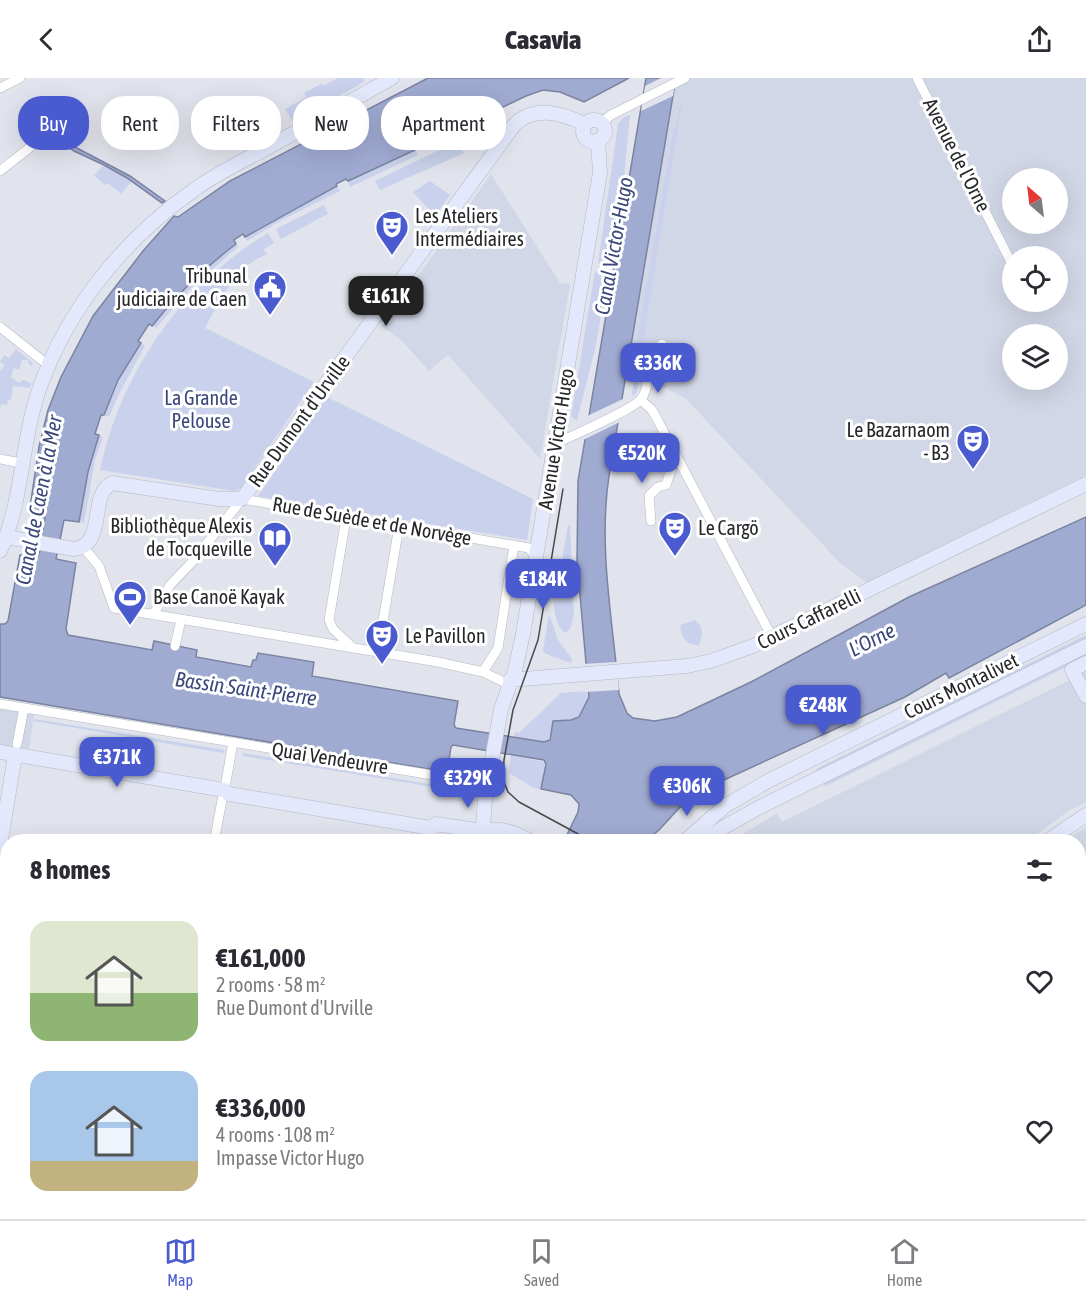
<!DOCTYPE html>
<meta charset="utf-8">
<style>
body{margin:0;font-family:"Asap Condensed",sans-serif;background:#f2f2f3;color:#2b2b33;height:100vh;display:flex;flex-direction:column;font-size:22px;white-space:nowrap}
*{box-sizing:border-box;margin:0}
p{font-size:20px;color:#7c7c81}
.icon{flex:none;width:33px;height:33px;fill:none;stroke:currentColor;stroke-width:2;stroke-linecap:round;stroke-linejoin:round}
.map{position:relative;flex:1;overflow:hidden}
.details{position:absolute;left:0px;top:756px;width:1086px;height:386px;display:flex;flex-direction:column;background:#fff;border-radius:24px 24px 0 0;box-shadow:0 6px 24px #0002}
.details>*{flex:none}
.hud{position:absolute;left:18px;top:18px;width:600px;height:54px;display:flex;gap:12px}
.needle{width:39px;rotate:332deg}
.buttons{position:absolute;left:1002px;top:90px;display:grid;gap:12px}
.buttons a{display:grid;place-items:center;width:66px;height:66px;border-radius:50%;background:#fff;box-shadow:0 6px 24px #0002;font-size:30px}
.price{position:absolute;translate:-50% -51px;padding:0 14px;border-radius:12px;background:#4a5acf;color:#fff;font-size:20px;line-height:39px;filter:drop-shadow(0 2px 3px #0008)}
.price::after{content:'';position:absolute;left:50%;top:36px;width:18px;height:14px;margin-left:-9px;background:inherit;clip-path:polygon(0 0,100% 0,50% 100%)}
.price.active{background:#222;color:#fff}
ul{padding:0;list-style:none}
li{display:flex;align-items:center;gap:18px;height:150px;padding:0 30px}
li span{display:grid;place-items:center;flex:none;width:168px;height:120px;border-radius:18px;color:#555}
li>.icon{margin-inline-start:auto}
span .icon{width:72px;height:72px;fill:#fffc;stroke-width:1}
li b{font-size:26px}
h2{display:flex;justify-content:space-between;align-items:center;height:72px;padding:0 30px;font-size:26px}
.tag{padding:0 21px;border-radius:24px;background:#fff;box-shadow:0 6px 24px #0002;font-size:21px;line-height:54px}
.tag.active{background:#4a5acf;color:#fff}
header{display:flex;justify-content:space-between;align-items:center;height:78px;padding:0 30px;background:#fff;font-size:27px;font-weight:800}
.tab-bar{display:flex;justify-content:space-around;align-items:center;height:84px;border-top:2px solid #e1e1e2;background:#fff;font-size:16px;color:#7c7c81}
.tab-bar a{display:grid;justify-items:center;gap:3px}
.tab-bar .active{color:#4a5acf}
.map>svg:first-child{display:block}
.built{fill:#d2d7e7;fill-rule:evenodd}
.green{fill:#c9d1ec}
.water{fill:#a0abd2;stroke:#7b83a0;stroke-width:1.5}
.pier{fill:#e2e4ed}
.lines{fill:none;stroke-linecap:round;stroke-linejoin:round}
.street-casing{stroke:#b5b8c0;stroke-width:10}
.secondary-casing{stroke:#b5b8c0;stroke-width:15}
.street{stroke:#fff;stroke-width:9}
.secondary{stroke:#e3e8fc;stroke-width:14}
.tram{stroke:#48494d;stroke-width:1.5}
.rail{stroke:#48494d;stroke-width:3;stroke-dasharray:9 4.5;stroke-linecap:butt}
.labels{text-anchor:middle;stroke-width:6;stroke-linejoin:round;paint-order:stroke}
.street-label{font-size:20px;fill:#26272a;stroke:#fff}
.poi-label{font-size:20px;fill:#26272a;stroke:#fff;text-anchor:start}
.park-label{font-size:20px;fill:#3c477b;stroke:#fff}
.water-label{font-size:21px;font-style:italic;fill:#3c487c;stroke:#fff}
</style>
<header><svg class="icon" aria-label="back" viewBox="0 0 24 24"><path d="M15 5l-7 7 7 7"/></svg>Casavia<svg class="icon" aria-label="share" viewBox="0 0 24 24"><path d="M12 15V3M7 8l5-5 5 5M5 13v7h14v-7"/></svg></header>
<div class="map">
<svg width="1086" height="1141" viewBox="0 0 1086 1141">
<rect width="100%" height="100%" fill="#e2e4ed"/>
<path class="built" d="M 676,0 L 1086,0 L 1086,397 L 867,505 L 840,485 L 686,321 L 627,289 ZM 1012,100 L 1058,100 L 1058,146 L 1012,146 ZM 1012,178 L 1058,178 L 1058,224 L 1012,224 ZM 1012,256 L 1058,256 L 1058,302 L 1012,302 Z
M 491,96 L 560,205 L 570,206 L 540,381 L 448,277 L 429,293 L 402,263 L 382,248 Z
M 1086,594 L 1086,724 L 1067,734 L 1028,763 L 730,764 L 777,735 L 782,744 Z
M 0,630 L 34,636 L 29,671 L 1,667 L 0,673 Z
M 1086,749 L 1086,1141 L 1051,1141 L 1043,1134 L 1078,1134 L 1078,764 L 1064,763 Z
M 812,1134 L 1023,1134 L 1017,1141 L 809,1141 Z"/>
<path class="green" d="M 338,0 L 363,0 L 364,4 L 293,44 L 285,31 L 306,19 L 304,15 L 321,6 L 323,8 Z
M 681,26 L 682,26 L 641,277 L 641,281 L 645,282 L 637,314 L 632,318 L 637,263 L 672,60 Z
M 630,37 L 624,99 L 610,187 L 598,185 L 618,46 L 624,39 Z
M 458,63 L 464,75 L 380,112 L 375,103 Z
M 415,72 L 418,77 L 350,109 L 348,103 Z
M 104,87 L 132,103 L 121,116 L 108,105 L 105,107 L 94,97 Z
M 430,103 L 450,117 L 435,138 L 413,114 Z
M 337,108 L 340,113 L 280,143 L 247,163 L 245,159 Z
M 324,127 L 328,136 L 281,161 L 276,151 Z
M 268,155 L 274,165 L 263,172 L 268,176 C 237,186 220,223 205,250 L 314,304 L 244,405 L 241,410 L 234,413 L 100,392 C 121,294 181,207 268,155 Z
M 236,166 L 238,169 L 191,210 L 156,250 L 152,248 C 177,216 204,190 236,166 Z
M 595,193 L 608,195 L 596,267 L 577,342 L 571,339 Z
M 141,265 L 145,268 L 120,314 L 109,339 L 104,337 L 118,302 Z
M 16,271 L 33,285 L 32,288 L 29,286 L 28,282 L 22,282 L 19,292 L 14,290 L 11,299 L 19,305 L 23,302 L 31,305 L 30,310 L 13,308 L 11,322 L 8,322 L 7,327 L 1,326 L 0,333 L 0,293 L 5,287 L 0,284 L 4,277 L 9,280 Z
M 327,319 L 533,421 L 527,462 L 258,418 Z
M 99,357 L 103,359 L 95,382 L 84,445 L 79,444 L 88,394 Z
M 568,447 L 570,447 L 574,537 L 570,551 L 565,555 C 553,546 554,523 552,509 L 561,509 L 562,498 L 560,495 Z
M 549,536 L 558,562 L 572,581 L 571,585 L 546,576 L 543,573 Z
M 695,542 C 704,550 703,556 699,567 C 685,567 682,560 680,547 Z
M 1086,557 L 1086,563 L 818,694 L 816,692 L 818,690 Z
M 1086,574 L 1086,579 L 826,708 L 823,706 Z
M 588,613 L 589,619 L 579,639 L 571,642 L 553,643 L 548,664 L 514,659 L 515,654 L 519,655 L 561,615 Z
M 34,641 L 225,672 L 223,675 L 34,643 Z
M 243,675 L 446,709 L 446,711 L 243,678 Z
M 511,677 L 545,684 L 541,711 L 534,710 L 509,695 Z
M 27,1134 L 98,1134 L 108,1139 L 107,1141 L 40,1141 Z"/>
<path class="water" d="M 428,0 L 629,0 L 584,24 L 560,14 L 543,12 L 526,18 L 434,62 L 433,60 L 415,69 L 415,72 L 348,103 L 346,101 L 336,106 L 337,108 L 245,159 L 243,156 L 234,162 L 236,166 C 204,190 177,216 152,248 L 149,246 L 138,263 L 141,265 L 118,302 L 104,337 L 101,337 L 95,356 L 99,357 L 88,394 L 79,444 L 64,442 L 56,481 L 76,485 L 66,551 L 68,557 L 152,572 L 154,563 L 197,572 L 196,579 L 251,589 L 253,582 L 256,582 L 258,575 L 314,584 L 312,598 L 458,623 L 454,647 L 456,650 L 544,664 L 550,662 L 553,643 L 571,642 L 579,639 L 589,619 L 577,483 L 578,403 L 646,0 L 676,0 L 609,398 C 598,470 613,544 619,616 L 627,635 L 633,640 L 655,643 L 677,639 L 751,604 L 909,519 L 1086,439 L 1086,527 L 949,600 L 946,595 L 905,619 L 713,707 L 682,727 L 659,752 L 646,763 L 564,763 L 578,734 L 579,726 L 571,717 L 541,711 L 546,686 L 544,682 L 453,667 L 451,669 L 447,694 L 0,619 L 0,546 L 5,546 L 8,543 L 20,477 L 37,478 L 39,476 L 45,440 L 29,436 L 39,369 L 48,332 L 61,299 L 93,238 L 143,173 L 174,138 L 178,139 L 230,103 Z
M 29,49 L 53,58 L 55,55 L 56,59 L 130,98 L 165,123 L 162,125 L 127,100 L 104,87 L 74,73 L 55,60 L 28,51 Z
M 372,1134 L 453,1134 L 449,1141 L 369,1141 Z"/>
<path class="pier" d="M 661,0 L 676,0 L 673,18 L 641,33 L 645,8 Z
M 625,320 L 623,326 L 622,343 L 581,363 L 585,339 Z
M 617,584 L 619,612 L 585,614 L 583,586 Z"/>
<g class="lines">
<defs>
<path id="street" d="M 917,0 L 1012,186
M 0,10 L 20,0
M 601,45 L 611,37 L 685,0
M 0,93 L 33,67
M 0,249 L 48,287
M 641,322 L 652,332 L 656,339 L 772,559
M 555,366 C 571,358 633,332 641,321 C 654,304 640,285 662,266
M 0,381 L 21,385
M 346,440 L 329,542 L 333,551 L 351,568
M 651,443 L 649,418 L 658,409 L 666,407 L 676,377
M 83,469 L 99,488 L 114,530 L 438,584 L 483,594 L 508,606
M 153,537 L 170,507 L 193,483 L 242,421 L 529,470 L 536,480
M 175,568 L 181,542
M 378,573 L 399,448
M 483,594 L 498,570 L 514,467
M 0,626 L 463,702
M 17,666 L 24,630
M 226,704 L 233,664
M 214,764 L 224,712
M 0,794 L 8,796
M 670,1134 L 683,1141
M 0,1139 L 3,1141
M 164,1141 L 168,1134"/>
<path id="secondary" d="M583 53a11 11 0 1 1 22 0a11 11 0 1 1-22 0Z
M 6,459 L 74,471 C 107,467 88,417 112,405 L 219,421 L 242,421 L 514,47 C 534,26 563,36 585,46
M 0,473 C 23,424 21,362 40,309 C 68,230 125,160 194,112 C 217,95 244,82 269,69 C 310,46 351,23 392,0
M 1086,585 L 1072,592 L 1086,618
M 510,602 L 687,588 L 711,583 L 753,568 L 1086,406
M 0,674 L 224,712 L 229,716 L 425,749 L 432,750 L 436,746
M 436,746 L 482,753 C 500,748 517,755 532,764
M 482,753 L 493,762 L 500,764
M 482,764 L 485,720 L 501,631 L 515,592 L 523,556 L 600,95 L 598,62
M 684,764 L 725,728 L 768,703 L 1086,546
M 703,764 L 724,749 L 760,729 L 1086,568
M 1046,764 L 1086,737
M 0,768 L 15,677
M 0,1039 L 8,1043
M 185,1134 L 198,1141
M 337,1141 L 341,1134
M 477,1141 L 481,1134
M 723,1141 L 727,1134"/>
</defs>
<use href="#street" class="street-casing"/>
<use href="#secondary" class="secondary-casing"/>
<use href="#street" class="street"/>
<use href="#secondary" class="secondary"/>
<path class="tram" d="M 563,411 L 538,562 L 513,632 L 504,682 L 503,701 L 508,714 L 519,724 L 593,764
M 0,1027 L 8,1030
M 218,1134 L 232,1141
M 496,1141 L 500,1134"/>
<path class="rail" d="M 1078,938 L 1086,931
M 1078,963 L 1086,955
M 1078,995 L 1086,986
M 1078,1018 L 1086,1009
M 906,1141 L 911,1134
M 921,1141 L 927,1134
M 949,1141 L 954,1134
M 977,1141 L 982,1134"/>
</g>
<defs>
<symbol id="theatre-pin" viewBox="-11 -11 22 30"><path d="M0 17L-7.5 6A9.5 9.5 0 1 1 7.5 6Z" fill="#4a5acf" stroke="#fff"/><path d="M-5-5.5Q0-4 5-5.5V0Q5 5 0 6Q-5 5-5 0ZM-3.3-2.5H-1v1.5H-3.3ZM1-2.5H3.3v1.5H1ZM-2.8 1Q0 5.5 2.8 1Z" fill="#fff"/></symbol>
<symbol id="civic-pin" viewBox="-11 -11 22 30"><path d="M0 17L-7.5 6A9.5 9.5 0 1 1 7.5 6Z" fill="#4a5acf" stroke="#fff"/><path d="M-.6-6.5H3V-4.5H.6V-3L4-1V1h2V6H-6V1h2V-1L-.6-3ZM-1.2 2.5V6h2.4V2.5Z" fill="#fff"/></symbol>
<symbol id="library-pin" viewBox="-11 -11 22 30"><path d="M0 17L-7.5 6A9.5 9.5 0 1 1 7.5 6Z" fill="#4a5acf" stroke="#fff"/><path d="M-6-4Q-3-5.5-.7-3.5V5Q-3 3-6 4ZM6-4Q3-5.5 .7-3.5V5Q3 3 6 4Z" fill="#fff"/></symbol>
<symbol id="stadium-pin" viewBox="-11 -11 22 30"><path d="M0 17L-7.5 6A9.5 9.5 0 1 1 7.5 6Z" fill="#4a5acf" stroke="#fff"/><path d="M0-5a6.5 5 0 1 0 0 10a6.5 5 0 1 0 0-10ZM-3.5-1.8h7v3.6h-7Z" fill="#fff"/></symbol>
</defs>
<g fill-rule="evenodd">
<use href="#theatre-pin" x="373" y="130" width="38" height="52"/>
<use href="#civic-pin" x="251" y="190" width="38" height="52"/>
<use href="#theatre-pin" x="954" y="344" width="38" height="52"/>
<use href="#theatre-pin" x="656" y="431" width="38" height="52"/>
<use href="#library-pin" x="256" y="441" width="38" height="52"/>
<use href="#stadium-pin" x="111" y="500" width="38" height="52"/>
<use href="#theatre-pin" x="363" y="539" width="38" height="52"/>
</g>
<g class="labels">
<g class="street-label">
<text transform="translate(957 77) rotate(63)" y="7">Avenue de l'Orne</text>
<text transform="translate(299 343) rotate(-54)" y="7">Rue Dumont d'Urville</text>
<text transform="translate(556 361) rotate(-81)" y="7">Avenue Victor Hugo</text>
<text transform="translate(372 443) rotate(10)" y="7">Rue de Suède et de Norvège</text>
<text transform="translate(809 541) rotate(-26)" y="7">Cours Caffarelli</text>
<text transform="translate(961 608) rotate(-26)" y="7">Cours Montalivet</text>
<text transform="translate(330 680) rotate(9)" y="7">Quai Vendeuvre</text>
</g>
<g class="poi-label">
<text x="415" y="145">Les Ateliers<tspan x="415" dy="23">Intermédiaires</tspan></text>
<text x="247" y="205" text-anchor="end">Tribunal<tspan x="247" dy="23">judiciaire de Caen</tspan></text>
<text x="950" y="359" text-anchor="end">Le Bazarnaom<tspan x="950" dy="23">- B3</tspan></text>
<text x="252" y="455" text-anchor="end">Bibliothèque Alexis<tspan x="252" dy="23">de Tocqueville</tspan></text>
<text x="698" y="457">Le Cargö</text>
<text x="153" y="526">Base Canoë Kayak</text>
<text x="405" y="565">Le Pavillon</text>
</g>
<g class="park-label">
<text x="201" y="327">La Grande<tspan x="201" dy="23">Pelouse</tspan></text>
</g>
<g class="water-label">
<text transform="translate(614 168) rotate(-80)" y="7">Canal Victor-Hugo</text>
<text transform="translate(39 422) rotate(-79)" y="7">Canal de Caen à la Mer</text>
<text transform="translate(872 562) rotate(-27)" y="7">L'Orne</text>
<text transform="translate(246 611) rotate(8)" y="7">Bassin Saint-Pierre</text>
</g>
</g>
</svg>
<div class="buttons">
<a><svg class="needle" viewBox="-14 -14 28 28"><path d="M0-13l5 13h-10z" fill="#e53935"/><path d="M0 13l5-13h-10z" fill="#7c7c81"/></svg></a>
<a><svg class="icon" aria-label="locate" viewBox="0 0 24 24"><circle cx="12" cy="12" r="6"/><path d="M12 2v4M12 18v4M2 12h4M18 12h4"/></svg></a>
<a><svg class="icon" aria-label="layers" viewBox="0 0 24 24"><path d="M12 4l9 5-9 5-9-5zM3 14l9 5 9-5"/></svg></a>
</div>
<b class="price active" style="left:386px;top:249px">€161K</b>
<b class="price" style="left:658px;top:316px">€336K</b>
<b class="price" style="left:642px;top:406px">€520K</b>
<b class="price" style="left:543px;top:532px">€184K</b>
<b class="price" style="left:823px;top:658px">€248K</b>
<b class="price" style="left:117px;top:710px">€371K</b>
<b class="price" style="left:468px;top:731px">€329K</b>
<b class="price" style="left:687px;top:739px">€306K</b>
<div class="hud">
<a class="tag active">Buy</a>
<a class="tag">Rent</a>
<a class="tag">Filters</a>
<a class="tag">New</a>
<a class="tag">Apartment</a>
</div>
<section class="details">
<h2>8 homes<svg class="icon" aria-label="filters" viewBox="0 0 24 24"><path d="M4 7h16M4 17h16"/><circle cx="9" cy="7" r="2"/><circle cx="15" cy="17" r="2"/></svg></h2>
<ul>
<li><span style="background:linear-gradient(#dfe7d0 60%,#8fb573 0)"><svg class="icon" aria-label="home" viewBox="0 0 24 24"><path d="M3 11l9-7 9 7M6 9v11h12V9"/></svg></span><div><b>€161,000</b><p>2 rooms · 58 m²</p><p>Rue Dumont d'Urville</p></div><svg class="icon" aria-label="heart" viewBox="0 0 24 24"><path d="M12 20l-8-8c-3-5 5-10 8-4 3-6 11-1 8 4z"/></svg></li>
<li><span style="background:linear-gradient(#a9c7e8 75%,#c2b280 0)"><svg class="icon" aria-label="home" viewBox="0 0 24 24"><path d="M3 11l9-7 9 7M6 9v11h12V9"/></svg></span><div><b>€336,000</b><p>4 rooms · 108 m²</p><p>Impasse Victor Hugo</p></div><svg class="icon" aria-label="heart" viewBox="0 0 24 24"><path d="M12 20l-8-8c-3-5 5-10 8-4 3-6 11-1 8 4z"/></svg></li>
</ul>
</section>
</div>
<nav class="tab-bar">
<a class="active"><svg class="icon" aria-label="map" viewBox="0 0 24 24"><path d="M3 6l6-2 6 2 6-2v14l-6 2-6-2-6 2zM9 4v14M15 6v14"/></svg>Map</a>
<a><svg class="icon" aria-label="saved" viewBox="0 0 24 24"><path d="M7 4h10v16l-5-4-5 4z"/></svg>Saved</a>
<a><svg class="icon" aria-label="home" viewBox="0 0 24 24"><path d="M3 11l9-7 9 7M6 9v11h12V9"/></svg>Home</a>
</nav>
